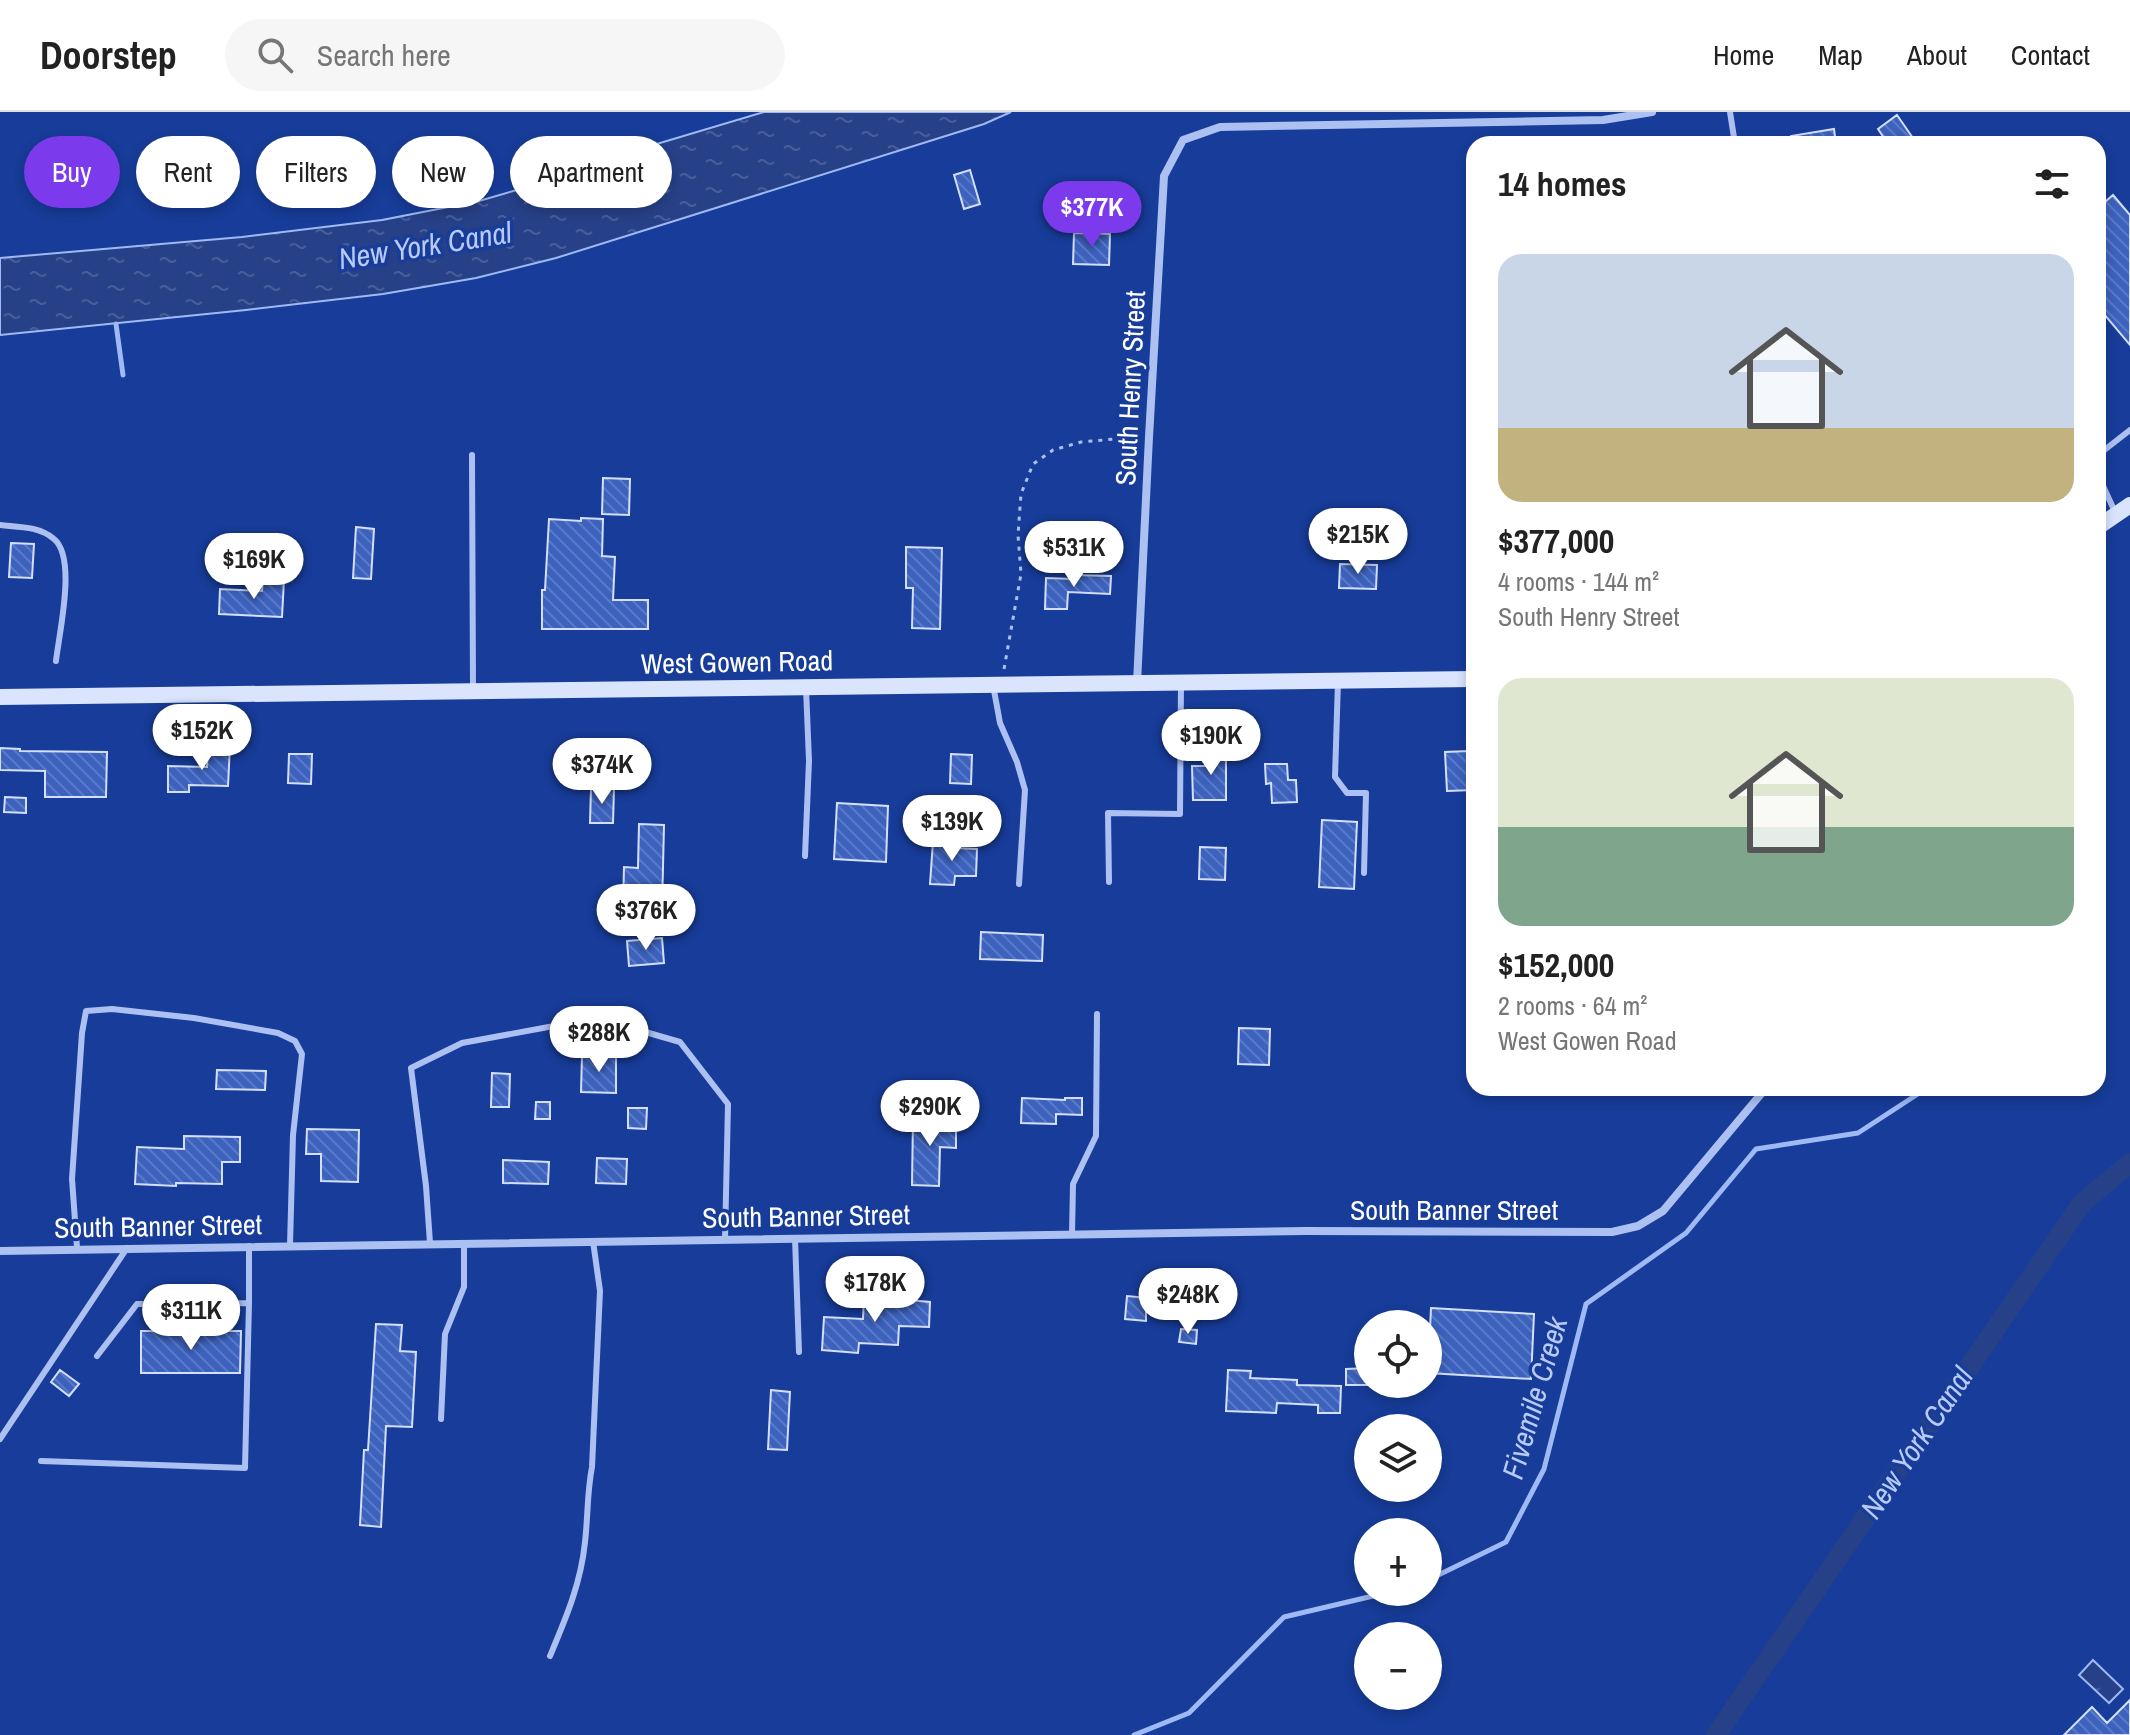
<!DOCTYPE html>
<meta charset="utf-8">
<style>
body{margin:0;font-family:"Archivo Narrow",sans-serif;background:#f6f6f6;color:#222;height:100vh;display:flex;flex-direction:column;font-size:30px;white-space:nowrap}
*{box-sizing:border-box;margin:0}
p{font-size:26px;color:#767676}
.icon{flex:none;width:44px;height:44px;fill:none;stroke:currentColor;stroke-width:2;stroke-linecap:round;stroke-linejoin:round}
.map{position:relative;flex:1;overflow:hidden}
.details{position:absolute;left:1466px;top:24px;width:640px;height:960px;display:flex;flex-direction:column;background:#fff;border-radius:24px;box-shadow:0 4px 12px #0003}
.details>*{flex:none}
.hud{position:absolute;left:24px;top:24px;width:760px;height:72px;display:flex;gap:16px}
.tools{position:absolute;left:1354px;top:1198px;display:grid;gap:16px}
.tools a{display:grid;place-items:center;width:88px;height:88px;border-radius:50%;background:#fff;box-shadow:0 4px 12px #0003;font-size:40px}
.price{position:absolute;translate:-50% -68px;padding:0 18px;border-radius:28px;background:#fff;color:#222;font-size:26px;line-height:52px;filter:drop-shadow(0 2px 4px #0008)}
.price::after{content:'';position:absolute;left:50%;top:48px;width:24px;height:18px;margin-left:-12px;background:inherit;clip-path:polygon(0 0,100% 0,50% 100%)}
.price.active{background:#7c3aed;color:#fff}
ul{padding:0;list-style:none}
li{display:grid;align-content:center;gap:16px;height:424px;padding:0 32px}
li span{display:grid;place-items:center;height:248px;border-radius:24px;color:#555}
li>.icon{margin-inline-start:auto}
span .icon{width:144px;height:144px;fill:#fffc;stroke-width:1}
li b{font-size:34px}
h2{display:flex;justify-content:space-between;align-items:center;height:96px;padding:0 32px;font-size:34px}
.chip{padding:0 28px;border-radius:36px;background:#fff;box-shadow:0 4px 12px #0003;font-size:28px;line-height:72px}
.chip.active{background:#7c3aed;color:#fff}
header{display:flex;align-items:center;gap:48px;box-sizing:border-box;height:112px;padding:0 40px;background:#fff;border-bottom:2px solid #e0e0e0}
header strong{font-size:38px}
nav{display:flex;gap:44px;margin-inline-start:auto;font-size:28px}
.search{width:560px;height:72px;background:#f6f6f6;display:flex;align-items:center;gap:20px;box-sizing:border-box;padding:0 28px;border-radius:44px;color:#767676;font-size:30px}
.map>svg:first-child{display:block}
.water{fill:url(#water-ripples);stroke:#9eb9f4;stroke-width:2}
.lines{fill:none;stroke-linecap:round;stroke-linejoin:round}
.stream{stroke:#9eb9f4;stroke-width:5}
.canal{stroke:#274188;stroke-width:20}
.building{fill:url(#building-back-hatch);stroke:#d3dffc;stroke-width:2}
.path{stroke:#acc0f2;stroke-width:3;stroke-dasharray:4 6;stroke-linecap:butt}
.lane{stroke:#acc0f2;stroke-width:6}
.street{stroke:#acc0f2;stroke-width:8}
.secondary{stroke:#dae4fc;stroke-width:16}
.labels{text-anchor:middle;stroke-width:7;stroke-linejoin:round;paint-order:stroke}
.street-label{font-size:28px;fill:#fff;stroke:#173c99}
.water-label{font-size:30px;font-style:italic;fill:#b8cbf8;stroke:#173c99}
</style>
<header>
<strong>Doorstep</strong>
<div class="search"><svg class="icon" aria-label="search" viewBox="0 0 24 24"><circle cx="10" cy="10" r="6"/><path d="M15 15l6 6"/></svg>Search here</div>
<nav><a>Home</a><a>Map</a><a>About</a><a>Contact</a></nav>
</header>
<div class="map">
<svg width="2130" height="1623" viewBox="0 0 2130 1623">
<defs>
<pattern id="water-ripples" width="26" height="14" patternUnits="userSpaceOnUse" patternTransform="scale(2)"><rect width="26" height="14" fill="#274188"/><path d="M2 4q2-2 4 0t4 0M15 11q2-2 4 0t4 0" fill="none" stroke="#475e9a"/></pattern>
<pattern id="building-back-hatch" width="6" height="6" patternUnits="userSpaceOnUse" patternTransform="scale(2)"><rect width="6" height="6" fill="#3c62be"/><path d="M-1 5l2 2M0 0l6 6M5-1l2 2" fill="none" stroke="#597ac8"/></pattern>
</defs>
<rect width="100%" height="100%" fill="#173c99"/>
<path class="water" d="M 764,0 L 1011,0 L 984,12 L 556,146 L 476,166 L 383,182 L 246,198 L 0,223 L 0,146 L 242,125 L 382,108 L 479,89 L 568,63 L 660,31 Z
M 2093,1548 L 2123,1577 L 2109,1591 L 2079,1563 Z"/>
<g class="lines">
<path class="stream" d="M 116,212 L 123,263
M 1428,1468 L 1506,1430 L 1544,1357 L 1586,1192 L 1686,1121 L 1756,1037 L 1858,1021 L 1927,976
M 1134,1623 L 1189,1601 L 1284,1505 L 1390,1480"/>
<path class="canal" d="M 1716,1623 L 2082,1091 L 2130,1051"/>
</g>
<path class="building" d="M 1897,3 L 1917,32 L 1888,32 L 1878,17 Z
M 1834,17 L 1836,32 L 1792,32 L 1791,24 Z
M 970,58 L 980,92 L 964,97 L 954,63 Z
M 1066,75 L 1093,76 L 1092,92 L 1066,91 Z
M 2113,83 L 2130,103 L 2130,233 L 2098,195 L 2098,96 Z
M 1074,121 L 1110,122 L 1109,153 L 1073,152 Z
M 603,366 L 630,367 L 629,403 L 602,402 Z
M 581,406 L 603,407 L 602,444 L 615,445 L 613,488 L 648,488 L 648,517 L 542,517 L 542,478 L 545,478 L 549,407 L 581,409 Z
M 356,415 L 374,417 L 371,467 L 353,466 Z
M 11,431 L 34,432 L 32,466 L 9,465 Z
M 906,435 L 942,436 L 940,517 L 912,516 L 913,476 L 906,476 Z
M 1340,452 L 1377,453 L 1376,477 L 1339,476 Z
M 1075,463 L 1111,464 L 1110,482 L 1068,480 L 1067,497 L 1045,497 L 1046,466 L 1075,467 Z
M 263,467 L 284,468 L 282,505 L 219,502 L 220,477 L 262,479 Z
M 208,633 L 230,634 L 228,674 L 189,673 L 189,680 L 168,680 L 168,654 L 207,655 Z
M 0,636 L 20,637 L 20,639 L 107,640 L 106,685 L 45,685 L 45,659 L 0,658 Z
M 1205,637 L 1226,637 L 1226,688 L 1193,688 L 1192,654 L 1206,654 Z
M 1469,639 L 1469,663 L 1474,663 L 1474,678 L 1447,679 L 1445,640 Z
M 289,642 L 312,642 L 311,672 L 288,671 Z
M 951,642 L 972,643 L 971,672 L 950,671 Z
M 1265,652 L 1287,652 L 1288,668 L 1296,668 L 1297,690 L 1272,691 L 1271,671 L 1266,672 Z
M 591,676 L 614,677 L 613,711 L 590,711 Z
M 5,685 L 26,686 L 26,701 L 4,700 Z
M 837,691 L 888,694 L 886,750 L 834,747 Z
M 1322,708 L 1357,710 L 1354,777 L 1319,775 Z
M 639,712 L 664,713 L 662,797 L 623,795 L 624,755 L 638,756 Z
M 933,729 L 956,730 L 956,736 L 977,737 L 976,764 L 955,764 L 954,773 L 930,772 Z
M 1200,735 L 1226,736 L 1225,768 L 1199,767 Z
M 981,820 L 1043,823 L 1042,849 L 980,847 Z
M 662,826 L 664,851 L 629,854 L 627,829 Z
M 1239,916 L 1270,917 L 1269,953 L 1238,952 Z
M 582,944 L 616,944 L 616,981 L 581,980 Z
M 217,958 L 266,959 L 265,978 L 216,977 Z
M 492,961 L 510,962 L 509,995 L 491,995 Z
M 1022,986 L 1065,988 L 1065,986 L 1082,986 L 1082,1003 L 1056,1002 L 1056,1012 L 1021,1011 Z
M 536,990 L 550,990 L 550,1007 L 535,1007 Z
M 628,996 L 647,996 L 646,1017 L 628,1016 Z
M 913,1006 L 956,1008 L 956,1036 L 940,1035 L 939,1074 L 912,1073 Z
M 307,1017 L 359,1018 L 358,1070 L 321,1069 L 321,1042 L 306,1042 Z
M 184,1024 L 240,1025 L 240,1050 L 222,1050 L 222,1072 L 176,1071 L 176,1074 L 135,1072 L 137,1035 L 184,1037 Z
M 597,1046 L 627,1047 L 626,1072 L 596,1071 Z
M 503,1048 L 549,1050 L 548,1072 L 503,1071 Z
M 1161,1158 L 1193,1160 L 1190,1202 L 1146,1200 L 1146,1209 L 1125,1207 L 1127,1184 L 1160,1187 Z
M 864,1184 L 930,1190 L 929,1215 L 899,1214 L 898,1233 L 859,1231 L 858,1241 L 822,1238 L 824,1205 L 863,1207 Z
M 1431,1196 L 1534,1202 L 1531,1267 L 1428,1261 Z
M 376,1212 L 402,1213 L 400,1239 L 416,1240 L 412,1315 L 386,1314 L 381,1415 L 360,1413 L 364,1338 L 368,1338 Z
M 1181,1217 L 1197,1218 L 1196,1232 L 1179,1230 Z
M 141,1219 L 241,1219 L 240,1261 L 141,1261 Z
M 1368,1256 L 1368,1273 L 1346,1273 L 1346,1257 Z
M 60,1258 L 79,1272 L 69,1284 L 51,1270 Z
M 1228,1258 L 1251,1259 L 1250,1266 L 1297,1268 L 1297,1273 L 1341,1274 L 1340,1301 L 1318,1301 L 1318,1293 L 1277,1291 L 1276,1301 L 1226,1299 Z
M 771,1278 L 790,1280 L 787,1338 L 768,1337 Z
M 2130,1588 L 2130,1623 L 2064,1623 L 2092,1595 L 2107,1611 Z"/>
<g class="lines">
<path class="path" d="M 1004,557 L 1021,462 L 1018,423 L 1021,382 L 1033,352 L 1053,338 L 1081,330 L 1138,325"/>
<path class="lane" d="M 1730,0 L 1735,32
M 472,343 L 473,576
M 2098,343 L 2130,318
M 2098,363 L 2115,400
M 0,413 C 18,415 39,414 54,427 C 77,446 59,521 56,549
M 1338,569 L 1335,665 L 1347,681 L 1366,681 L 1364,761
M 993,573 L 1000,611 L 1017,650 L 1025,678 L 1019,772
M 805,744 L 809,649 L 806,576
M 1109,770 L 1108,701 L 1180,702 L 1181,571
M 1072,1122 L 1073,1072 L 1096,1024 L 1097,902
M 795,1126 L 799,1240
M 430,1131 L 426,1074 L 411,956 L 462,931 L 597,906 L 680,930 L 728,992 L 725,1127
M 77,1136 L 72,1067 L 82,921 L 86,899 L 112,897 L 194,906 L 278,921 L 295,929 L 302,942 L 293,1023 L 290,1133
M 97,1244 L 137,1192 L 249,1191 L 249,1134
M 441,1307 L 445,1222 L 464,1175 L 464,1131
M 0,1327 L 127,1136
M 41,1349 L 245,1356 L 249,1191
M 550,1544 C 566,1506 581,1471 585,1430 C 588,1405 587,1380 592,1355 L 600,1179 L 593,1129"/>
<path class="street" d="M 1137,571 L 1149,325 L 1164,64 L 1183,28 L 1220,15 L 1603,8 L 1652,0
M 0,1139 L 1305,1119 L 1612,1120 L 1638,1114 L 1663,1099 L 1766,976"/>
<path class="secondary" d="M 2098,415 L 2130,393
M 0,585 L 1474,567"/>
</g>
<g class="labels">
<g class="street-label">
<text transform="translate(1130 276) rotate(-87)" y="10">South Henry Street</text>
<text transform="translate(737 550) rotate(-1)" y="10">West Gowen Road</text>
<text x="1454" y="1108">South Banner Street</text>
<text transform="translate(806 1104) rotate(-1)" y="10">South Banner Street</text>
<text transform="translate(158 1114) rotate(-1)" y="10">South Banner Street</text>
</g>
<g class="water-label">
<text transform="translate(425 134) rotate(-9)" y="10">New York Canal</text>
<text transform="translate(1535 1286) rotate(-74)" y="10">Fivemile Creek</text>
<text transform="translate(1917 1331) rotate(-56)" y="10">New York Canal</text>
</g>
</g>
</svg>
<div class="tools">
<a><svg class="icon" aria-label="locate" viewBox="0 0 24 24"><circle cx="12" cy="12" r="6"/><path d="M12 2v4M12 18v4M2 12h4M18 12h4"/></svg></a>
<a><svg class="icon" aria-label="layers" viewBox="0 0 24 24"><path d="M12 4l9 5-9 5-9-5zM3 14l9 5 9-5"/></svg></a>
<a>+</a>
<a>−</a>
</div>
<b class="price active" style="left:1092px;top:137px">$377K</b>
<b class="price" style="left:1358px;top:464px">$215K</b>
<b class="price" style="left:1074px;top:477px">$531K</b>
<b class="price" style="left:254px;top:489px">$169K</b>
<b class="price" style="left:202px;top:660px">$152K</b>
<b class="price" style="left:1211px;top:665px">$190K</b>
<b class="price" style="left:602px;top:694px">$374K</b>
<b class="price" style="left:952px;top:751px">$139K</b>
<b class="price" style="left:646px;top:840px">$376K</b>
<b class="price" style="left:599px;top:962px">$288K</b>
<b class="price" style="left:930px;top:1036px">$290K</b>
<b class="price" style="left:875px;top:1212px">$178K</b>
<b class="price" style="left:1188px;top:1224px">$248K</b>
<b class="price" style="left:191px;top:1240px">$311K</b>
<div class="hud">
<a class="chip active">Buy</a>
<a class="chip">Rent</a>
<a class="chip">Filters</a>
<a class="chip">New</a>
<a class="chip">Apartment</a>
</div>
<section class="details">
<h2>14 homes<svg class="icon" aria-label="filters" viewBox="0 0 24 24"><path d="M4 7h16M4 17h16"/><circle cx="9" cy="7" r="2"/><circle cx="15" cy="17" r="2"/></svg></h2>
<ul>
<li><span style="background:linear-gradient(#c9d6e8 70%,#c2b280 0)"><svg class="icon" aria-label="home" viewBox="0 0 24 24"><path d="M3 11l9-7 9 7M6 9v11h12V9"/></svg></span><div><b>$377,000</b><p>4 rooms · 144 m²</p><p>South Henry Street</p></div></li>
<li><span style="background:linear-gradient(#dfe7d0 60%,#7fa58c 0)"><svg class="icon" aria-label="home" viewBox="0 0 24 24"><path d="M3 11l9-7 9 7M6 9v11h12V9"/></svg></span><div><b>$152,000</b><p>2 rooms · 64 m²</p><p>West Gowen Road</p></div></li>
</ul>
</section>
</div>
